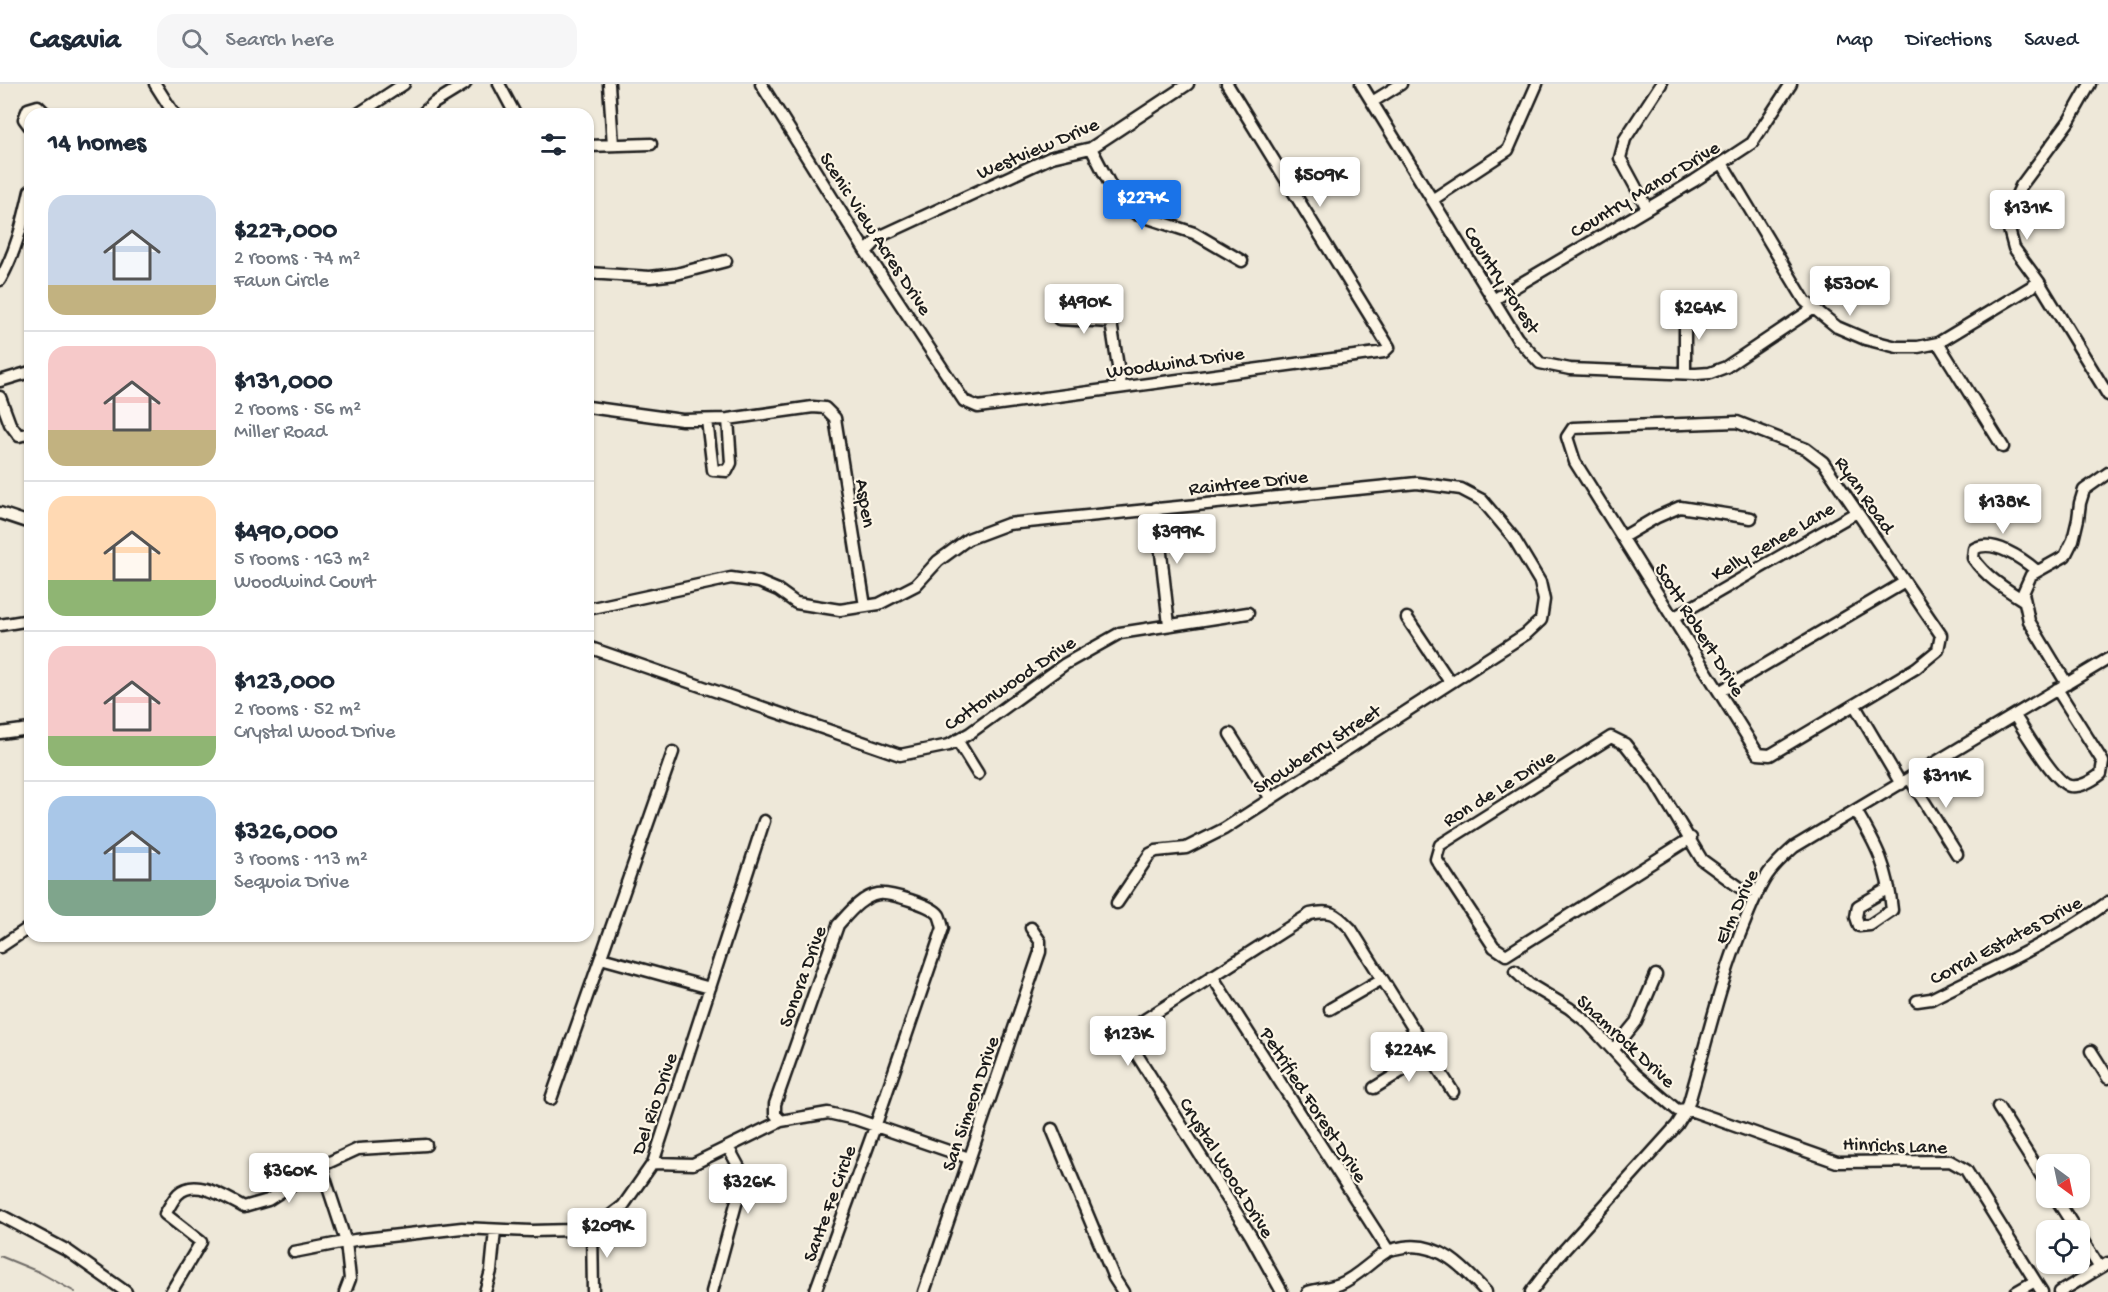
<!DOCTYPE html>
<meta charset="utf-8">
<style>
body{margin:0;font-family:"Gochi Hand",sans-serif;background:#f6f6f7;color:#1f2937;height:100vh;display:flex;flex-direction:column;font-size:22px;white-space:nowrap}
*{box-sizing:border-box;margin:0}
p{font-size:20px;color:#747a83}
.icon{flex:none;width:33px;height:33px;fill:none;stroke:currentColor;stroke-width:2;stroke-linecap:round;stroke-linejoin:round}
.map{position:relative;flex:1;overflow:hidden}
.sheet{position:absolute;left:24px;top:24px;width:570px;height:834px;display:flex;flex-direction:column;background:#fff;border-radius:18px;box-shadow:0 2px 4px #0004}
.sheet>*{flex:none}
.needle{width:39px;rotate:147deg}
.tools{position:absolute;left:2036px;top:1070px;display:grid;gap:12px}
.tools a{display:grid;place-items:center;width:54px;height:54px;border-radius:12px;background:#fff;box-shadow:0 2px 4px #0004;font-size:30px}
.price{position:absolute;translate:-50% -51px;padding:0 14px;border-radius:6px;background:#fff;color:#222;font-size:20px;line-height:39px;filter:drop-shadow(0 2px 3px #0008)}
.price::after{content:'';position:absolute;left:50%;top:36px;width:18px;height:14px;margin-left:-9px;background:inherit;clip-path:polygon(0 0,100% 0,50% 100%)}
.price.active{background:#1a73e8;color:#fff}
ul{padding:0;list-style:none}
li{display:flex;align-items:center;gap:18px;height:150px;padding:0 24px}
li+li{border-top:2px solid #e0e1e3}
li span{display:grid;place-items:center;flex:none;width:168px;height:120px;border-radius:18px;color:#555}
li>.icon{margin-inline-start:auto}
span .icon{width:72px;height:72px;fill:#fffc;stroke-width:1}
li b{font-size:26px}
h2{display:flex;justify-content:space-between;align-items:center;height:72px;padding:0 24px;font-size:26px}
header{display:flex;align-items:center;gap:36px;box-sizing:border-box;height:84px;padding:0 30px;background:#fff;border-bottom:2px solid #e0e1e3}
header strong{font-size:28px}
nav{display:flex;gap:33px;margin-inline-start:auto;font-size:21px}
.search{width:420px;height:54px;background:#f6f6f7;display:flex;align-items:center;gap:15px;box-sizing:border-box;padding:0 21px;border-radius:18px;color:#747a83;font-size:22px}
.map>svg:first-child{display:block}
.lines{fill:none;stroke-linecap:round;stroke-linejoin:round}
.stream{stroke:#6f6c67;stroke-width:2}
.minor-casing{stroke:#1c1c1c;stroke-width:15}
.minor{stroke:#fcf5e5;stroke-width:10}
.labels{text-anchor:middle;stroke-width:4.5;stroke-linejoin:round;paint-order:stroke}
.street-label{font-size:20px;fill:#1c1c1c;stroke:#fcf5e5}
</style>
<header>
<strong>Casavia</strong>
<div class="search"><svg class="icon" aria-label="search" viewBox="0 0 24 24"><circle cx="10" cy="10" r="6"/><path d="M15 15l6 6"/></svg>Search here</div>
<nav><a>Map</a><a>Directions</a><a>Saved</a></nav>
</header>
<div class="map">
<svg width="2108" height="1208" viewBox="0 0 2108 1208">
<rect width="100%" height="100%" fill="#eee8d9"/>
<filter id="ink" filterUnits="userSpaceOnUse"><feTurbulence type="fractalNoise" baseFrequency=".0167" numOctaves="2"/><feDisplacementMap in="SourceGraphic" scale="12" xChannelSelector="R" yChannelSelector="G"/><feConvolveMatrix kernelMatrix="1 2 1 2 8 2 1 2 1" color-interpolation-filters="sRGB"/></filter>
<g filter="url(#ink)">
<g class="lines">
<path class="stream" d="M 0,1172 L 39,1188 L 75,1208"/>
<defs>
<path id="minor" d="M 155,0 L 174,30
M 499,0 L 515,30
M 609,0 L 613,61
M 761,0 L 866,168 L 964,317 L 978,323 L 1384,268 L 1389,263 L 1227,0
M 1361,0 L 1517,254 L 1540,279 L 1570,285 L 1696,290 L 1710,289 L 1726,283 L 1814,224
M 2090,0 L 2069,37 L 2021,102 L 2009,128 L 2007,138 L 2014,164 L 2039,198 L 2108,311
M 1372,18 L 1401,0
M 358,30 L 404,0
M 422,30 L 434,19 L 465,0
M 30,43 L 24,35 L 28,25 L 38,22 L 46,30
M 588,62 L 651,60
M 1091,64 L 1115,110 L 1136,130 L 1194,149 L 1242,177
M 1722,79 L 1805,217 L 1837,243 L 1865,255 L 1897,263 L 1918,263 L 1938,259 L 2039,198
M 1432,116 L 1508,66 L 1537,0
M 1647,124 L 1620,74 L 1625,55 L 1661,0
M 866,168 L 881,152 L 1052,73 L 1091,64 L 1188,0
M 588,189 L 650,193 L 676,190 L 726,177
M 0,196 C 16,168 23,138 30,107
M 1493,216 L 1694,97 L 1752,59 L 1791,0
M 1685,226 L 1685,288
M 1059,235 L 1111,238 L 1121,302
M 1938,259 L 2003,363
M 0,297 L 30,288
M 0,313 L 10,340 L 19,352 L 30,349
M 588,323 L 682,336 L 728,335 L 813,323 L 825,324 L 835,334 L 865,522
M 707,336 L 713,386 L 727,387 L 731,379 L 728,335
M 1737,338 L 1806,365 L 1823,378 L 1941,551 L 1938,566 L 1916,584 L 1770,671 L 1758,670 L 1575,378 L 1567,353 L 1573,344 Z
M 1156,424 L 1169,541
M 0,429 L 30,439
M 1623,453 L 1657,433 L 1680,423 L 1751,434
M 2023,516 C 2004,504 1986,493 1973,474 L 1974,465 C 1993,454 2023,475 2037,487
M 588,525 L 731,494 L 759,498 L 778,506 L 796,519 L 840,526 L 879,520 L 916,501 L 938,477 L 968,455 L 1008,440 L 1417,399 L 1461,405 L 1482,416 L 1513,453 L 1540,498 L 1544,516 L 1541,536 L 1526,550 L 1224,745 L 1186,764 L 1156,767 L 1150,770 L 1117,819
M 1407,534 L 1450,598
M 1673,534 L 1857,428
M 0,541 L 30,536
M 588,563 L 900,671 L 949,661 L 970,649 L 1065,580 L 1120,549 L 1248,529
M 2067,600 L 2029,537 L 2023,509 L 2031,491 L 2065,472 L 2073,456 L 2078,435 L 2080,419 L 2084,406 L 2108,389
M 1719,608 L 1905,498
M 1855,622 L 1901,700
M 2015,632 C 2024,646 2056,700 2070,702 C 2080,704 2093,696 2101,690 L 2103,678 L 2057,605
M 0,649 L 30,645
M 1230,650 L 1271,715
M 957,656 L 978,690
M 1910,695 L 1957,770
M 1856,727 C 1877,762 1888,784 1892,826 L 1870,841 L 1859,842 L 1856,833 L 1858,822 L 1889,804
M 1691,754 L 1506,871 L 1494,863 L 1436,775 L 1440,761 L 1611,653 L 1625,660 L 1655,698 L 1702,776 L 1739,803 L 1758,808
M 0,863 L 30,843
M 601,874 L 710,904
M 1515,887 L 1529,900 L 1569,924 L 1587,938 L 1635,990 L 1677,1026 L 1687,1025 L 1837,1078 L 1950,1077 L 1966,1086 L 2042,1208
M 1212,892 L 1388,1166
M 1917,917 L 1931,915 C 1990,885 2054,858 2108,818
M 1330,925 L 1382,895
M 1614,965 L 1636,938 L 1656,891
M 2091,967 L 2108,994
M 1374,1004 L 1429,970
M 551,1015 L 673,668
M 1998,1023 L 2046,1099
M 781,1037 L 775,1030 L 775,1020 L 838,841 C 849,829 861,813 878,810 C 889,808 932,821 939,831 C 941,835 942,841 943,844 L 875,1043 L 815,1208
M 1052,1045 L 1114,1194 L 1123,1208
M 653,1079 L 693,1080 L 781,1037 L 828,1029 L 855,1035 L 969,1074
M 321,1082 L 346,1158 L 350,1195 L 345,1208
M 2055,1113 L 2076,1146
M 0,1131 L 68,1167 L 126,1208
M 592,1143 L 593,1208
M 2079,1151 L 2100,1184
M 294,1168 L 355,1156 L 462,1144 L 531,1147 L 573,1146 L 597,1142 L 623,1122 L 653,1079 L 764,737
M 171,1208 L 201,1158 L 165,1130 C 169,1124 173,1115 178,1110 C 196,1093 226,1114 244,1123 L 268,1116 L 321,1082 L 358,1065 L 426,1061
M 485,1208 L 491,1187 L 495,1146
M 712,1208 L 739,1109 L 740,1085 L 728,1063
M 924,1208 L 1040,868 L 1040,857 L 1031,844
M 1282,1208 L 1251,1152 L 1129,958 L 1127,947 L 1310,830 C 1332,825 1336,830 1351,845 L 1453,1008
M 1308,1208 C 1318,1205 1330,1204 1340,1200 C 1357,1193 1370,1178 1386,1168 C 1391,1165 1398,1164 1404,1163 C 1439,1157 1464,1184 1486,1208
M 1531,1208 L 1556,1175 L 1677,1041 L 1687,1025 C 1706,962 1720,896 1746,835 C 1752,820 1759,803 1768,790 C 1776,779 1785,771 1794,763 L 2108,575
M 2016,1208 L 2035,1197
M 2060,1208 L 2108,1179"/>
</defs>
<use href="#minor" class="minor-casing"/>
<use href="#minor" class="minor"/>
</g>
</g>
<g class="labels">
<g class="street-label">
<text transform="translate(1037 63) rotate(-23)" y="7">Westview Drive</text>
<text transform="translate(1644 104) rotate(-31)" y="7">Country Manor Drive</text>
<text transform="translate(877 149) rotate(57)" y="7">Scenic View Acres Drive</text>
<text transform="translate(1503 195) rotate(57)" y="7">Country Forest</text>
<text transform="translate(1175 277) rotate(-8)" y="7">Woodwind Drive</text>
<text transform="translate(1248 397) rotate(-6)" y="7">Raintree Drive</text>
<text transform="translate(1866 410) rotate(55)" y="7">Ryan Road</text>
<text transform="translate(867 419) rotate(81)" y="7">Aspen</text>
<text transform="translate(1772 456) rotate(-30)" y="7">Kelly Renee Lane</text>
<text transform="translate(1701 545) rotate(58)" y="7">Scott Robert Drive</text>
<text transform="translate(1009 598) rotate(-34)" y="7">Cottonwood Drive</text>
<text transform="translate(1316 664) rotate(-33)" y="7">Snowberry Street</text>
<text transform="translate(1498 703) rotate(-32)" y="7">Ron de Le Drive</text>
<text transform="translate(1735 822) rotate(-65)" y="7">Elm Drive</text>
<text transform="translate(2005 855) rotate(-28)" y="7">Corral Estates Drive</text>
<text transform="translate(801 892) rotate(-70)" y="7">Sonora Drive</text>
<text transform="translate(1627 956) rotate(43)" y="7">Shamrock Drive</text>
<text transform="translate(653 1019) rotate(-71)" y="7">Del Rio Drive</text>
<text transform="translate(969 1019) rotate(-71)" y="7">San Simeon Drive</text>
<text transform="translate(1315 1020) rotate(57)" y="7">Petrified Forest Drive</text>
<text transform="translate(1895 1060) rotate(2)" y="7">Hinrichs Lane</text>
<text transform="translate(1228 1083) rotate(58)" y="7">Crystal Wood Drive</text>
<text transform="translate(828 1119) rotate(-70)" y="7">Sante Fe Circle</text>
</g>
</g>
</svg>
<div class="tools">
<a><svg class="needle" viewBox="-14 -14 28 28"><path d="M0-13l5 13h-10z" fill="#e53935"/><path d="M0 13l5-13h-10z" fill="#747a83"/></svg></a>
<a><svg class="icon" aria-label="locate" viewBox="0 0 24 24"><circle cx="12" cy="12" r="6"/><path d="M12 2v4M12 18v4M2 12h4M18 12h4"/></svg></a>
</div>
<b class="price" style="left:1320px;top:124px">$509K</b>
<b class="price active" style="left:1142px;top:147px">$227K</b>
<b class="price" style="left:2027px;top:157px">$131K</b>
<b class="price" style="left:1850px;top:233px">$530K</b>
<b class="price" style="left:1084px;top:251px">$490K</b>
<b class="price" style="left:1699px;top:257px">$264K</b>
<b class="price" style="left:2003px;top:451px">$138K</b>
<b class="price" style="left:1177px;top:481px">$399K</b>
<b class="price" style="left:1946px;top:725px">$311K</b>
<b class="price" style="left:1128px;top:983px">$123K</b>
<b class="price" style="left:1409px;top:999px">$224K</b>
<b class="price" style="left:289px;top:1120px">$360K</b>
<b class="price" style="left:748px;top:1131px">$326K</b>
<b class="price" style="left:607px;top:1175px">$209K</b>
<section class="sheet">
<h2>14 homes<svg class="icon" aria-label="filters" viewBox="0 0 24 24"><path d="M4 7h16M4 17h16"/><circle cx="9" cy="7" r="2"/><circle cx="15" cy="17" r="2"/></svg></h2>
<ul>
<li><span style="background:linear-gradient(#c9d6e8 75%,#c2b280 0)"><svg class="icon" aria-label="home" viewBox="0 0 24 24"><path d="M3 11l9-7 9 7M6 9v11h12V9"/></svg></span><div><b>$227,000</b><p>2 rooms · 74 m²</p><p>Fawn Circle</p></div></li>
<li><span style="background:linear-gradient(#f6c9c9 70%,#c2b280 0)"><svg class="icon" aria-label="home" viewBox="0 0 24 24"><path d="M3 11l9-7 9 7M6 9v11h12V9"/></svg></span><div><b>$131,000</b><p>2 rooms · 56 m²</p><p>Miller Road</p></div></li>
<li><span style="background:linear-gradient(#ffd9b3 70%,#8fb573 0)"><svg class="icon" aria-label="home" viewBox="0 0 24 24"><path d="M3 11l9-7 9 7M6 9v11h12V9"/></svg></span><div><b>$490,000</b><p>5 rooms · 163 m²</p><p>Woodwind Court</p></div></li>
<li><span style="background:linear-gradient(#f6c9c9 75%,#8fb573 0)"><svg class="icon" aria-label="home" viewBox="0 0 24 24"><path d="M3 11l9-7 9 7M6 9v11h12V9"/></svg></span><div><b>$123,000</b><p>2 rooms · 52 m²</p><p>Crystal Wood Drive</p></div></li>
<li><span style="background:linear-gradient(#a9c7e8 70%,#7fa58c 0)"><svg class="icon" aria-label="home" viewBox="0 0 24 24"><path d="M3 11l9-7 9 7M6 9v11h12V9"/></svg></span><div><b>$326,000</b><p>3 rooms · 113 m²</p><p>Sequoia Drive</p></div></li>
</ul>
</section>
</div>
